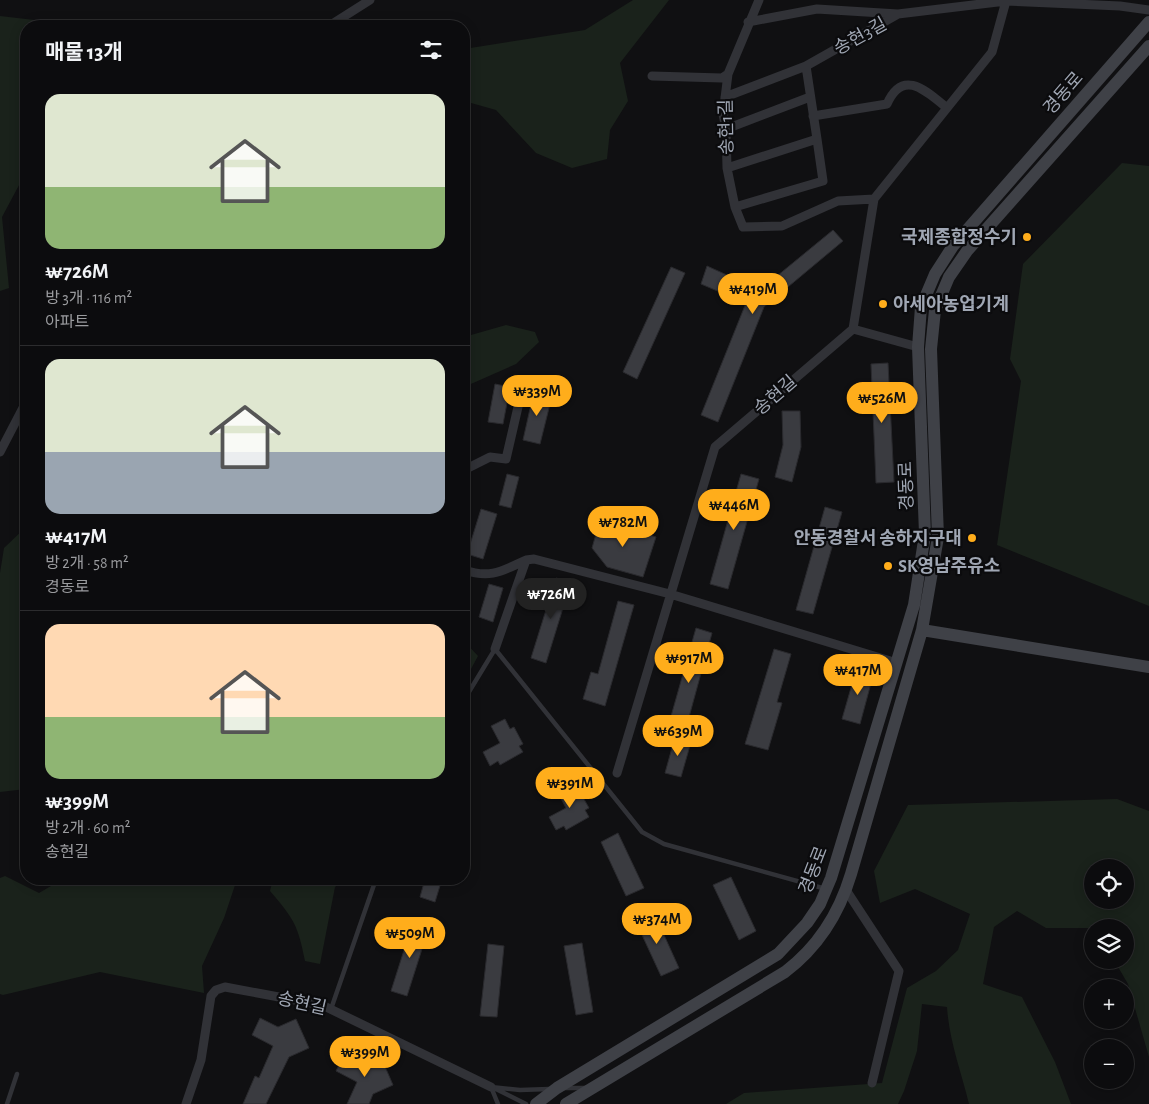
<!DOCTYPE html>
<html lang="ko">
<meta charset="utf-8">
<style>
body{margin:0;font-family:"Alegreya Sans","Noto Sans KR",sans-serif;background:#1a1a1c;color:#f1f3f6;height:100vh;display:flex;flex-direction:column;font-size:19px;white-space:nowrap}
*{box-sizing:border-box;margin:0}
p{font-size:16px;color:#9a9b9e}
.icon{flex:none;width:28px;height:28px;fill:none;stroke:currentColor;stroke-width:2;stroke-linecap:round;stroke-linejoin:round}
.map{position:relative;flex:1;overflow:hidden}
.drawer{position:absolute;left:20px;top:20px;width:450px;height:865px;display:flex;flex-direction:column;background:#0c0c0e;border-radius:20px;box-shadow:0 2px 12px #0003,0 0 0 1px #2c2c2e}
.drawer>*{flex:none}
.controls{position:absolute;left:1084px;top:859px;display:grid;gap:10px}
.controls a{display:grid;place-items:center;width:50px;height:50px;border-radius:50%;background:#0c0c0e;box-shadow:0 2px 12px #0003,0 0 0 1px #2c2c2e;font-size:25px}
.price{position:absolute;translate:-50% -42px;padding:0 11px;border-radius:18px;background:#ffad1b;color:#111;font-size:16px;line-height:32px;filter:drop-shadow(0 1px 2px #0008)}
.price::after{content:'';position:absolute;left:50%;top:30px;width:15px;height:11px;margin-left:-8px;background:inherit;clip-path:polygon(0 0,100% 0,50% 100%)}
.price.selected{background:#222;color:#fff}
ul{padding:0;list-style:none}
li{display:grid;align-content:center;gap:10px;height:265px;padding:0 25px}
li+li{border-top:1px solid #2c2c2e}
li span{display:grid;place-items:center;height:155px;border-radius:15px;color:#555}
li>.icon{margin-inline-start:auto}
span .icon{width:90px;height:90px;fill:#fffc;stroke-width:1}
li b{font-size:21px}
h2{display:flex;justify-content:space-between;align-items:center;height:60px;padding:0 25px;font-size:21px}
.map>svg:first-child{display:block}
.green{fill:#1a221b;fill-rule:evenodd}
.building{fill:#3a3b40;stroke:#2a2a2e}
.lines{fill:none;stroke-linecap:round;stroke-linejoin:round}
.lane{stroke:#313237;stroke-width:4.5}
.street{stroke:#313237;stroke-width:9}
.secondary{stroke:#3f4147;stroke-width:12}
.poi-dot{fill:#ffad1b;stroke:#0b0b0d;stroke-width:2}
.labels{text-anchor:middle;stroke-width:4.5;stroke-linejoin:round;paint-order:stroke}
.street-label{font-size:18px;fill:#a0a7b4;stroke:#0b0b0d}
.poi-label{font-size:18px;font-weight:bold;fill:#a0a7b4;stroke:#0b0b0d;text-anchor:end}
</style>
<div class="map">
<svg width="1149" height="1104" viewBox="0 0 1149 1104">
<rect width="100%" height="100%" fill="#101012"/>
<path class="green" d="M 633,0 L 669,0 L 620,63 L 628,101 L 610,130 L 607,159 L 572,168 L 536,153 L 496,110 L 464,101 L 464,49 L 585,30 Z
M 0,16 L 86,26 L 26,26 L 26,172 L 2,217 L 9,288 L 0,291 Z
M 1122,163 L 1149,166 L 1149,606 L 997,545 L 1021,381 L 1010,359 L 1023,264 Z
M 506,325 L 535,332 L 539,342 L 516,364 L 464,387 L 464,337 Z
M 26,527 L 26,789 L 0,792 L 0,573 L 4,548 Z
M 464,641 L 478,656 L 464,682 Z
M 1117,799 L 1149,811 L 1149,1057 L 1128,984 L 1114,960 L 1125,960 L 1125,928 L 1046,928 L 1017,911 L 994,927 L 983,984 L 1022,997 L 1055,1062 L 1071,1104 L 969,1104 C 961,1071 949,1040 947,1007 L 922,1004 L 917,1051 L 904,1091 L 898,1104 L 726,1104 L 744,1093 L 882,1083 L 907,988 L 936,971 L 958,950 L 970,914 L 915,889 L 880,903 L 874,871 L 908,805 ZM 1092,868 L 1125,868 L 1125,900 L 1092,900 Z
M 5,876 L 39,893 L 63,879 L 237,879 L 224,918 L 202,966 L 204,993 L 100,972 L 3,995 L 0,994 L 0,878 Z
M 273,879 L 344,879 L 335,887 L 320,964 L 305,961 C 298,925 294,919 270,891 Z"/>
<path class="building" d="M 833,230 L 843,241 L 764,307 L 718,422 L 701,415 L 746,303 L 701,284 L 707,266 L 760,290 Z
M 671,267 L 685,273 L 637,379 L 623,372 Z
M 888,363 L 894,482 L 876,483 L 871,364 Z
M 495,384 L 510,387 L 503,424 L 488,422 Z
M 534,391 L 552,396 L 540,444 L 523,440 Z
M 782,411 L 800,411 L 801,447 L 792,482 L 775,477 L 783,445 Z
M 507,474 L 519,477 L 511,508 L 499,505 Z
M 741,474 L 759,479 L 728,589 L 710,584 Z
M 825,507 L 842,512 L 813,614 L 796,610 Z
M 481,509 L 497,514 L 483,559 L 467,554 Z
M 600,520 L 656,537 L 643,577 L 607,567 L 592,548 Z
M 556,578 L 571,582 L 546,663 L 531,658 Z
M 489,584 L 503,588 L 493,622 L 479,617 Z
M 618,601 L 634,605 L 605,706 L 583,699 L 591,672 L 598,674 Z
M 696,628 L 712,633 L 683,739 L 666,734 Z
M 774,649 L 791,654 L 777,702 L 782,703 L 768,750 L 745,744 Z
M 857,667 L 874,672 L 860,724 L 842,719 Z
M 505,719 L 510,729 L 514,727 L 523,744 L 519,746 L 523,752 L 500,765 L 498,761 L 490,766 L 483,752 L 500,743 L 491,726 Z
M 675,737 L 691,742 L 681,777 L 665,773 Z
M 571,783 L 576,794 L 580,792 L 589,808 L 585,810 L 589,817 L 566,830 L 564,826 L 556,830 L 549,817 L 566,808 L 557,791 Z
M 618,833 L 644,888 L 626,896 L 601,842 Z
M 731,877 L 756,931 L 739,940 L 713,885 Z
M 425,879 L 442,879 L 435,902 L 420,897 Z
M 654,913 L 679,968 L 661,976 L 636,922 Z
M 413,922 L 429,927 L 407,996 L 391,991 Z
M 582,943 L 593,1012 L 576,1015 L 564,946 Z
M 488,944 L 504,946 L 497,1017 L 480,1016 Z
M 260,1018 L 278,1027 L 296,1019 L 309,1048 L 289,1057 L 266,1104 L 243,1104 L 255,1076 L 259,1078 L 273,1046 L 252,1035 Z
M 344,1055 L 362,1064 L 380,1055 L 393,1085 L 373,1094 L 369,1104 L 347,1104 L 357,1082 L 336,1071 Z"/>
<g class="lines">
<path class="lane" d="M 464,700 L 495,649 L 642,832 L 664,844 L 826,889
M 331,1009 L 376,879
M 491,1087 L 520,1090 L 549,1089
M 491,1087 L 498,1104
M 494,1088 L 526,1104
M 564,1088 L 587,1088
M 7,1104 L 17,1074"/>
<path class="street" d="M 759,0 L 728,74 L 723,114 L 726,129 L 727,168 L 735,207 L 743,227 L 782,226 L 838,201 L 874,199 L 992,52 L 1006,1
M 748,22 L 817,9 L 898,14
M 329,26 L 370,0
M 806,66 L 898,14 L 1006,1 L 1120,6 L 1149,10
M 652,76 L 722,78 L 728,74
M 725,97 L 806,66 L 817,139 L 727,168
M 813,116 L 887,104 C 903,68 926,91 947,108
M 726,129 L 810,97
M 735,207 L 823,181 L 817,139
M 853,329 L 918,347
M 0,452 L 26,402
M 464,470 L 490,457 L 506,459 L 521,394
M 464,570 C 491,579 502,571 526,560
M 495,649 L 526,560 L 534,559 L 670,594 L 897,663
M 617,773 L 715,447 L 853,329 L 874,199
M 846,890 L 899,971 L 872,1083
M 186,1104 L 201,1060 L 211,996 L 216,990 L 225,987 L 322,1005 L 491,1087"/>
<path class="secondary" d="M 922,630 L 1149,667
M 536,1104 L 557,1088 L 778,954 L 807,923 L 820,904 L 831,878 L 914,605 L 925,534 L 918,347 L 921,307 L 935,274 L 953,246 L 1149,22
M 566,1104 L 785,972 C 818,947 839,914 851,874 L 922,630 L 938,537 L 931,349 L 935,310 L 949,277 L 967,251 L 1149,46"/>
</g>
<g class="poi-dot">
<circle cx="1027" cy="237" r="5"/>
<circle cx="883" cy="304" r="5"/>
<circle cx="972" cy="538" r="5"/>
<circle cx="888" cy="566" r="5"/>
</g>
<g class="labels">
<g class="street-label">
<text transform="translate(860 36) rotate(-29)" y="6">송현3길</text>
<text transform="translate(1063 93) rotate(-49)" y="6">경동로</text>
<text transform="translate(726 127) rotate(-91)" y="6">송현1길</text>
<text transform="translate(775 395) rotate(-41)" y="6">송현길</text>
<text transform="translate(906 486) rotate(-92)" y="6">경동로</text>
<text transform="translate(813 870) rotate(-69)" y="6">경동로</text>
<text transform="translate(302 1003) rotate(13)" y="6">송현길</text>
</g>
<g class="poi-label">
<text x="1017" y="243">국제종합정수기</text>
<text x="893" y="310" text-anchor="start">아세아농업기계</text>
<text x="962" y="544">안동경찰서 송하지구대</text>
<text x="898" y="572" text-anchor="start">SK영남주유소</text>
</g>
</g>
</svg>
<div class="controls">
<a><svg class="icon" aria-label="locate" viewBox="0 0 24 24"><circle cx="12" cy="12" r="6"/><path d="M12 2v4M12 18v4M2 12h4M18 12h4"/></svg></a>
<a><svg class="icon" aria-label="layers" viewBox="0 0 24 24"><path d="M12 4l9 5-9 5-9-5zM3 14l9 5 9-5"/></svg></a>
<a>+</a>
<a>−</a>
</div>
<b class="price" style="left:753px;top:315px">₩419M</b>
<b class="price" style="left:537px;top:417px">₩339M</b>
<b class="price" style="left:882px;top:424px">₩526M</b>
<b class="price" style="left:734px;top:531px">₩446M</b>
<b class="price" style="left:623px;top:548px">₩782M</b>
<b class="price selected" style="left:551px;top:620px">₩726M</b>
<b class="price" style="left:689px;top:684px">₩917M</b>
<b class="price" style="left:858px;top:696px">₩417M</b>
<b class="price" style="left:678px;top:757px">₩639M</b>
<b class="price" style="left:570px;top:809px">₩391M</b>
<b class="price" style="left:657px;top:945px">₩374M</b>
<b class="price" style="left:410px;top:959px">₩509M</b>
<b class="price" style="left:365px;top:1078px">₩399M</b>
<section class="drawer">
<h2>매물 13개<svg class="icon" aria-label="filters" viewBox="0 0 24 24"><path d="M4 7h16M4 17h16"/><circle cx="9" cy="7" r="2"/><circle cx="15" cy="17" r="2"/></svg></h2>
<ul>
<li><span style="background:linear-gradient(#dfe7d0 60%,#8fb573 0)"><svg class="icon" aria-label="home" viewBox="0 0 24 24"><path d="M3 11l9-7 9 7M6 9v11h12V9"/></svg></span><div><b>₩726M</b><p>방 3개 · 116 m²</p><p>아파트</p></div></li>
<li><span style="background:linear-gradient(#dfe7d0 60%,#9aa5b1 0)"><svg class="icon" aria-label="home" viewBox="0 0 24 24"><path d="M3 11l9-7 9 7M6 9v11h12V9"/></svg></span><div><b>₩417M</b><p>방 2개 · 58 m²</p><p>경동로</p></div></li>
<li><span style="background:linear-gradient(#ffd9b3 60%,#8fb573 0)"><svg class="icon" aria-label="home" viewBox="0 0 24 24"><path d="M3 11l9-7 9 7M6 9v11h12V9"/></svg></span><div><b>₩399M</b><p>방 2개 · 60 m²</p><p>송현길</p></div></li>
</ul>
</section>
</div>
